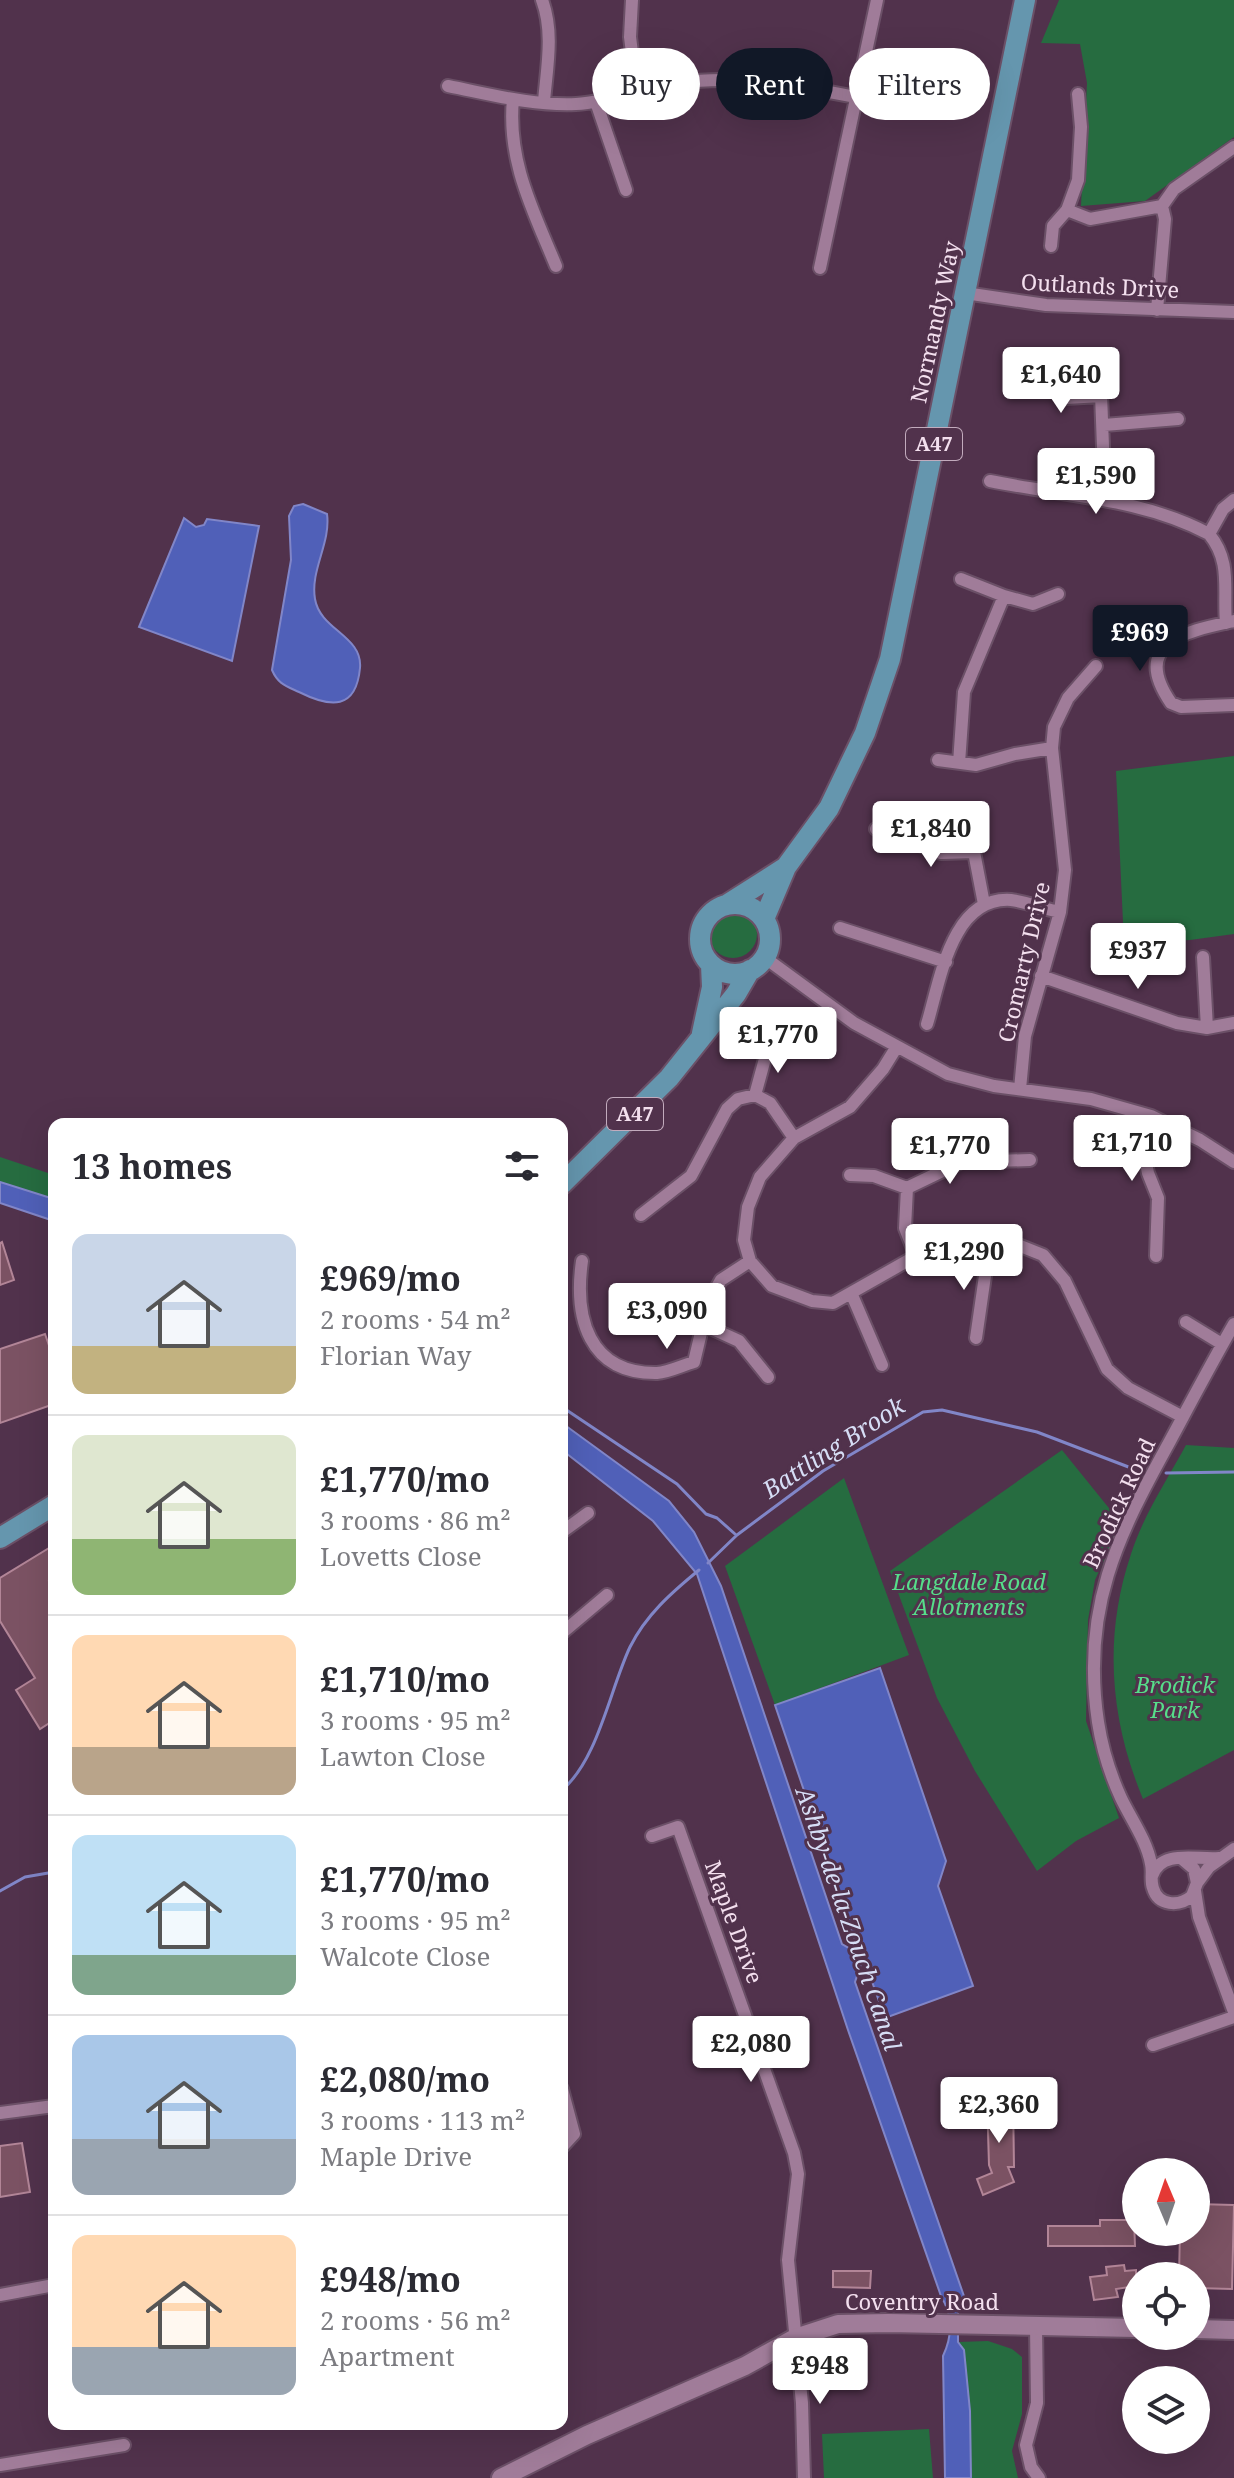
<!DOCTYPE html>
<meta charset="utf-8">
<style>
body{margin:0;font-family:"Noto Serif",serif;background:#f7f7f7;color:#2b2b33;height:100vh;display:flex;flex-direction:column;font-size:30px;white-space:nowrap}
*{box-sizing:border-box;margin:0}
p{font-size:26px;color:#7c7c81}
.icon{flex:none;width:44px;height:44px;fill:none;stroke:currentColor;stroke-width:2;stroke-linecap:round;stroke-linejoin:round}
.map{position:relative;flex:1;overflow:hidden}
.side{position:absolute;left:48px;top:1118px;width:520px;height:1312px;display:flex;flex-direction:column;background:#fff;border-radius:16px;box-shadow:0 8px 32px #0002}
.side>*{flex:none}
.banner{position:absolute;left:592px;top:48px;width:522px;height:72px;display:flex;gap:16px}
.needle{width:52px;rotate:358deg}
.buttons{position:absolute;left:1122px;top:2158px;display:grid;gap:16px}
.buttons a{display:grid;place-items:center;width:88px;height:88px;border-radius:50%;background:#fff;box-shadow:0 8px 32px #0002;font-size:40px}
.price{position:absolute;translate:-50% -68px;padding:0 18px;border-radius:8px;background:#fff;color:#222;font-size:26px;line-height:52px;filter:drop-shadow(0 2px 4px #0008)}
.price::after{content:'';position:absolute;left:50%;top:48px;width:24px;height:18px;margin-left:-12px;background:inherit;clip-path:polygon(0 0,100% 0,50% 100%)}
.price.current{background:#111827;color:#fff}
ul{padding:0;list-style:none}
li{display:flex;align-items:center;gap:24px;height:200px;padding:0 24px}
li+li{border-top:2px solid #e1e1e2}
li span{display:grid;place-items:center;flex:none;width:224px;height:160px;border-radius:16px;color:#555}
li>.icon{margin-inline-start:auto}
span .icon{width:96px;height:96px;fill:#fffc;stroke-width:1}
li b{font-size:34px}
h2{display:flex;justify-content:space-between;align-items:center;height:96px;padding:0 24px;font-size:34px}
.tag{padding:0 28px;border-radius:36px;background:#fff;box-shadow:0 8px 32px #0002;font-size:28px;line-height:72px}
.tag.current{background:#111827;color:#fff}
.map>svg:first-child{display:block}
.green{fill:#266c40}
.water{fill:#5060b8;stroke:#8186c8;stroke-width:2}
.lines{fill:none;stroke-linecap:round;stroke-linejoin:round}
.stream{stroke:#8186c8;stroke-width:3}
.building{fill:#7b5263;stroke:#b28597;stroke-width:2}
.street-casing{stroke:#6b5067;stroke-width:16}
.secondary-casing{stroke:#6b5067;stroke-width:22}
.primary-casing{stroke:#6b5067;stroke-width:24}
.street{stroke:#a07c99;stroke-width:12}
.secondary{stroke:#a07c99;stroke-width:18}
.primary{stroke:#6596ae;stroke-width:20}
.labels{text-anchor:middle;stroke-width:6;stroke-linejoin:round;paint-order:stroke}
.shield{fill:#51324c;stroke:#c2abbd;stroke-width:2}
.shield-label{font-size:20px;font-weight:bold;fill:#f3dfee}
.street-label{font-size:22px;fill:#f3dfee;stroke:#51324c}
.park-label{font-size:22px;font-style:italic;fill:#56de8a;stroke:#51324c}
.water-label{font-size:24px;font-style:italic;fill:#d6ddf5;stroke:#51324c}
</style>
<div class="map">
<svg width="1234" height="2478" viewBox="0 0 1234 2478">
<rect width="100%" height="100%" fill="#51324c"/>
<path class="green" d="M 1059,0 L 1234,0 L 1234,137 L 1145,201 L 1081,206 L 1087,83 L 1080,44 L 1041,43 Z
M 1234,756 L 1234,934 L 1190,940 L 1124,944 L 1116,771 Z
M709 934a24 24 0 1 1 48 0a24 24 0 1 1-48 0Z
M 0,1157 L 54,1175 L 54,1199 L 0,1182 Z
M 1186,1445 L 1234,1448 L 1234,1750 L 1143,1799 C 1110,1720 1103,1637 1131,1554 C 1143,1516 1167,1480 1186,1445 Z
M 1062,1450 L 1121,1523 L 1095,1580 L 1088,1620 L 1086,1721 L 1119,1818 L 1076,1841 L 1037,1871 L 975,1771 L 937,1698 L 890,1571 Z
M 844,1478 L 909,1655 L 775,1705 L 725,1566 Z
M 988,2341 L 1012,2349 L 1022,2357 L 1022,2414 L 1012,2451 L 1018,2478 L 971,2478 L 967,2380 L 958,2342 Z
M 929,2429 L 933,2478 L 824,2478 L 822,2434 Z"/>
<path class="water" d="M 303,504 L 327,514 C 331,543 310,570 315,599 C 320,630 363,636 360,668 C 356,710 331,708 299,692 C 286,686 278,684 272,670 L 291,560 L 289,516 L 294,506 Z
M 184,518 L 196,527 L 204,525 L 207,519 L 259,526 L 232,661 L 139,627 Z
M 0,1182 L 54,1199 L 54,1221 L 0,1203 Z
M 562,1423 L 669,1501 L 694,1532 L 721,1586 L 842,1944 L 861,1955 L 863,1954 L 855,1941 L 775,1705 L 880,1668 L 946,1861 L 938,1886 L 973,1986 L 885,2018 L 865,1962 L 861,1964 L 855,1982 L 966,2302 L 966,2306 L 958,2309 L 958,2342 L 964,2350 L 970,2411 L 971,2478 L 945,2478 L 943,2356 C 953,2335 953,2316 941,2296 L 848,2030 L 697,1574 L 653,1521 L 562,1450 Z"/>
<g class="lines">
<path class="stream" d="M 562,1407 L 677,1484 L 706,1514 L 717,1518 L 735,1534
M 1166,1473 L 1234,1472
M 708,1563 L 737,1535 L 823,1471 L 923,1412 L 942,1410 L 1037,1432 L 1139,1471
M 562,1790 C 598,1760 610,1689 630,1647 C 646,1615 671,1593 699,1570
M 0,1891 L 25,1877 L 54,1872"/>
</g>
<path class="building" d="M 2,1242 L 14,1280 L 0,1285 L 0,1243 Z
M 45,1334 L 54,1360 L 54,1404 L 0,1423 L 0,1349 Z
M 54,1545 L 54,1578 L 49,1581 L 54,1589 L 54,1720 L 40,1729 L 16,1690 L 35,1678 L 0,1621 L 0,1578 Z
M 1013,2098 L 1014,2167 L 1008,2167 L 1014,2182 L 983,2195 L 977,2179 L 992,2173 L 989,2165 L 987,2099 Z
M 22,2143 L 30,2192 L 0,2197 L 0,2146 Z
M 1196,2204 L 1234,2205 L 1232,2289 L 1196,2288 L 1196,2276 L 1179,2276 L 1180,2232 L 1196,2232 Z
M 1100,2220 L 1134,2220 L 1135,2246 L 1048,2246 L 1048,2226 L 1100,2226 Z
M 1124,2265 L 1125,2271 L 1136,2270 L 1136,2286 L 1116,2289 L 1118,2297 L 1094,2300 L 1090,2277 L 1107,2275 L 1106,2267 Z
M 833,2271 L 871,2271 L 870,2288 L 833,2287 Z"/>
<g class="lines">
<defs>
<path id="street" d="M 542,0 C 554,32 547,67 544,101
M 632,0 L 630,37 L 637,91
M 864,67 L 956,86
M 448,86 C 489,94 533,106 576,104 C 610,102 644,89 679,83 C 738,74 798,86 856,97
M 513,99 C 507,161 533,210 556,266
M 596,102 L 626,190
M 1067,210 L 1090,219 L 1162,206 L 1174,189 L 1234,147
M 1051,246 L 1053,226 L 1067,210 L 1078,180 L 1081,127 L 1078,94
M 820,268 L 877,0
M 965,293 L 1046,305 L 1234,312
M 1157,310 L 1165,219 L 1162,206
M 1100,368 L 1105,499
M 1035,379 L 1065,398 L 1102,396
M 1104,425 L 1178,419
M 990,481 C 1063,496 1142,498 1209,534
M 961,579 L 1004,596
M 1234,621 C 1188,631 1129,642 1171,703 L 1181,707 L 1234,705
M 1226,623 C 1223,589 1232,562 1209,534 L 1223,509 L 1234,500
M 938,760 L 976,765 L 1015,754 L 1052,748
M 959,763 L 964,692 L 1004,596 L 1033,604 L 1058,594
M 971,822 L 974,852
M 876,829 L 941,853 L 974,852 L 984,904
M 840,928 L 946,962
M 764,957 L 854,1023 L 948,1074 L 994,1086 L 1091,1099 L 1151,1116 L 1200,1140 L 1234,1162
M 1203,957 L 1207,1028
M 1041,976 L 1177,1023 L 1207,1028 L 1234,1023
M 927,1024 C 940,982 951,896 1011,900 C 1027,902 1044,909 1060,912
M 896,1048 L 883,1069 L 850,1107 L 794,1138 L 760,1177 L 748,1207 L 744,1240 L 750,1261 L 772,1286 L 812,1301 L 833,1303 L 916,1256 L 1018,1245 L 1043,1255 L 1065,1281 L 1107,1369 L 1128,1388 L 1183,1417
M 1020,1089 L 1025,1036 L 1060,912 L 1065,870 L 1052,748 L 1054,727 L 1068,698 L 1096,666
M 755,1095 L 766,1055 L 775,1044
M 1151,1116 L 1142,1144 L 1148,1173 L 1158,1198 L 1156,1256
M 850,1175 L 874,1176 L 907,1188
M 641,1215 L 691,1176 L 727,1109 L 738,1099 L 755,1095 L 770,1103 L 794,1138
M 916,1256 L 905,1228 L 907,1188 L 961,1162 L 1030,1160
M 582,1261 C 574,1317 588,1374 657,1373 C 669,1372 683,1365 694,1362 L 708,1303 L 721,1280 L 750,1261
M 852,1295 L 882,1365
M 1186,1322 L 1222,1344
M 704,1325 L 739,1341 L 768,1377
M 976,1338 L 986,1269 L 985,1247
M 562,1532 L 588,1513
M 562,1633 L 607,1595
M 652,1836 L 678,1827 L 794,2153 L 798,2174 L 788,2260 L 802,2403 L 804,2478
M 1181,1858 L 1194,1869 L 1197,1883 L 1192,1896 C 1179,1907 1158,1906 1153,1888 C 1150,1880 1153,1872 1151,1864 C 1147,1841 1131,1819 1121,1798 C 1110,1774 1102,1748 1098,1722 C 1081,1609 1117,1537 1170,1441 C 1191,1402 1212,1362 1234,1324
M 1152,1876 C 1161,1849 1196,1860 1219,1858
M 1197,1883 L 1209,1867 L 1234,1849
M 1195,1891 L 1199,1917 L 1234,2012
M 1153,2045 L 1234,2017
M 562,2089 L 574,2134 L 562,2147
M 0,2113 L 54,2106
M 0,2295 L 54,2285
M 1036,2326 L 1037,2403 L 1026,2445 L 1031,2467 L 1039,2478
M 0,2465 L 124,2445"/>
<path id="secondary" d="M 1196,2329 L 1234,2330
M 501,2478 L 587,2435 L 745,2366 L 795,2338 L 838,2324 L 888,2323 L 1136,2328"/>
<path id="primary" d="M 728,904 L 786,867
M700 939a35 35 0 1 1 70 0a35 35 0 1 1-70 0Z
M 764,919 L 786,867 L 829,808 L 865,733 L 890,659 L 1025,0
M 702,1033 L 712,987 L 711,965
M 562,1184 L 669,1078 L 736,994 L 750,970
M 0,1538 L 54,1505"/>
</defs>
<use href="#street" class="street-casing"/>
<use href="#secondary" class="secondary-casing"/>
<use href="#primary" class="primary-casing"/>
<use href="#street" class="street"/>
<use href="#secondary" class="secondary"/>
<use href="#primary" class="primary"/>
</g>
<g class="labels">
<g class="shield">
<rect x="906" y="428" width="56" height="32" rx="6"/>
<rect x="607" y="1098" width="56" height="32" rx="6"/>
</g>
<g class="shield-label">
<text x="934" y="451">A47</text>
<text x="635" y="1121">A47</text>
</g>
<g class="street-label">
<text transform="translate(1100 286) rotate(3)" y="8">Outlands Drive</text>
<text transform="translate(935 322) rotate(-78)" y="8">Normandy Way</text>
<text transform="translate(1024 962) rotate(-77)" y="8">Cromarty Drive</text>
<text transform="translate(1119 1503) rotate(-65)" y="8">Brodick Road</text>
<text transform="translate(734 1922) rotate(70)" y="8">Maple Drive</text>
<text x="922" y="2310">Coventry Road</text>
</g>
<g class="park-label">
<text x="969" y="1590">Langdale Road<tspan x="969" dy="25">Allotments</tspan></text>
<text x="1175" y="1693">Brodick<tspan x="1175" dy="25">Park</tspan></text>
</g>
<g class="water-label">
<text transform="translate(834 1448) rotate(-33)" y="8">Battling Brook</text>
<text transform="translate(848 1919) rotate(71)" y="8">Ashby-de-la-Zouch Canal</text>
</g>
</g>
</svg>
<div class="buttons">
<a><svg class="needle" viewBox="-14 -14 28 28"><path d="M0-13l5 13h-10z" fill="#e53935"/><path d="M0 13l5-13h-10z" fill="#7c7c81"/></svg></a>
<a><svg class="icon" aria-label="locate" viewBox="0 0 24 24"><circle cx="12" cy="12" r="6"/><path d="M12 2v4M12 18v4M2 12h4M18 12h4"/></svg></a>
<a><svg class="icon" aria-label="layers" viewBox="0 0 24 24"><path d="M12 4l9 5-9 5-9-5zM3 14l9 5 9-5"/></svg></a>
</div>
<b class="price" style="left:1061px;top:415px">£1,640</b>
<b class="price" style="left:1096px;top:516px">£1,590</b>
<b class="price current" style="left:1140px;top:673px">£969</b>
<b class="price" style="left:931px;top:869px">£1,840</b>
<b class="price" style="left:1138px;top:991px">£937</b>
<b class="price" style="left:778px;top:1075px">£1,770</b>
<b class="price" style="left:1132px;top:1183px">£1,710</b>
<b class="price" style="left:950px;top:1186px">£1,770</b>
<b class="price" style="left:964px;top:1292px">£1,290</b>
<b class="price" style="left:667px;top:1351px">£3,090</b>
<b class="price" style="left:751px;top:2084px">£2,080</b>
<b class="price" style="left:999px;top:2145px">£2,360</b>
<b class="price" style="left:820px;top:2406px">£948</b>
<div class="banner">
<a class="tag">Buy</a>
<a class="tag current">Rent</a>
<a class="tag">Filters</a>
</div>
<section class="side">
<h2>13 homes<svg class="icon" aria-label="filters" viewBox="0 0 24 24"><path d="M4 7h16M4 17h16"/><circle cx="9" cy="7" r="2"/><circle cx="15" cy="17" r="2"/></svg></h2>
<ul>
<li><span style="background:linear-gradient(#c9d6e8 70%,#c2b280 0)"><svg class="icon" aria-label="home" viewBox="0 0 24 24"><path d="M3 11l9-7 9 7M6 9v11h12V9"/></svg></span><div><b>£969/mo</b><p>2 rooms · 54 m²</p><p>Florian Way</p></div></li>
<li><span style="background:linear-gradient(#dfe7d0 65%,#8fb573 0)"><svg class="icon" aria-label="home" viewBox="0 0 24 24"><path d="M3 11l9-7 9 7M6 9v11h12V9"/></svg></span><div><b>£1,770/mo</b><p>3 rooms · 86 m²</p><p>Lovetts Close</p></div></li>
<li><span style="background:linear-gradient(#ffd9b3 70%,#b9a48a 0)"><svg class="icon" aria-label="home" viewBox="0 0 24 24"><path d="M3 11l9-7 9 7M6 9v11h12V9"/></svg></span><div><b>£1,710/mo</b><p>3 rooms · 95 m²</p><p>Lawton Close</p></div></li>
<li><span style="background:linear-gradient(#bfe0f5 75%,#7fa58c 0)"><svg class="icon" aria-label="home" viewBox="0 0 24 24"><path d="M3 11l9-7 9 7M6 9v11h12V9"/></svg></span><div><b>£1,770/mo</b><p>3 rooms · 95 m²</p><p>Walcote Close</p></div></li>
<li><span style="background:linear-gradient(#a9c7e8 65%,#9aa5b1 0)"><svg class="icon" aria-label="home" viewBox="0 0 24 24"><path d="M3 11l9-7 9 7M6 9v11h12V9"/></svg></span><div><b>£2,080/mo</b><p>3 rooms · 113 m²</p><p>Maple Drive</p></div></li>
<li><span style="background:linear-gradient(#ffd9b3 70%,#9aa5b1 0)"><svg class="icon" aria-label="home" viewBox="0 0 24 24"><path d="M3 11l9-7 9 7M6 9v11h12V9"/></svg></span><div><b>£948/mo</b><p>2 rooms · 56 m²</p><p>Apartment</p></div></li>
</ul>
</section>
</div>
